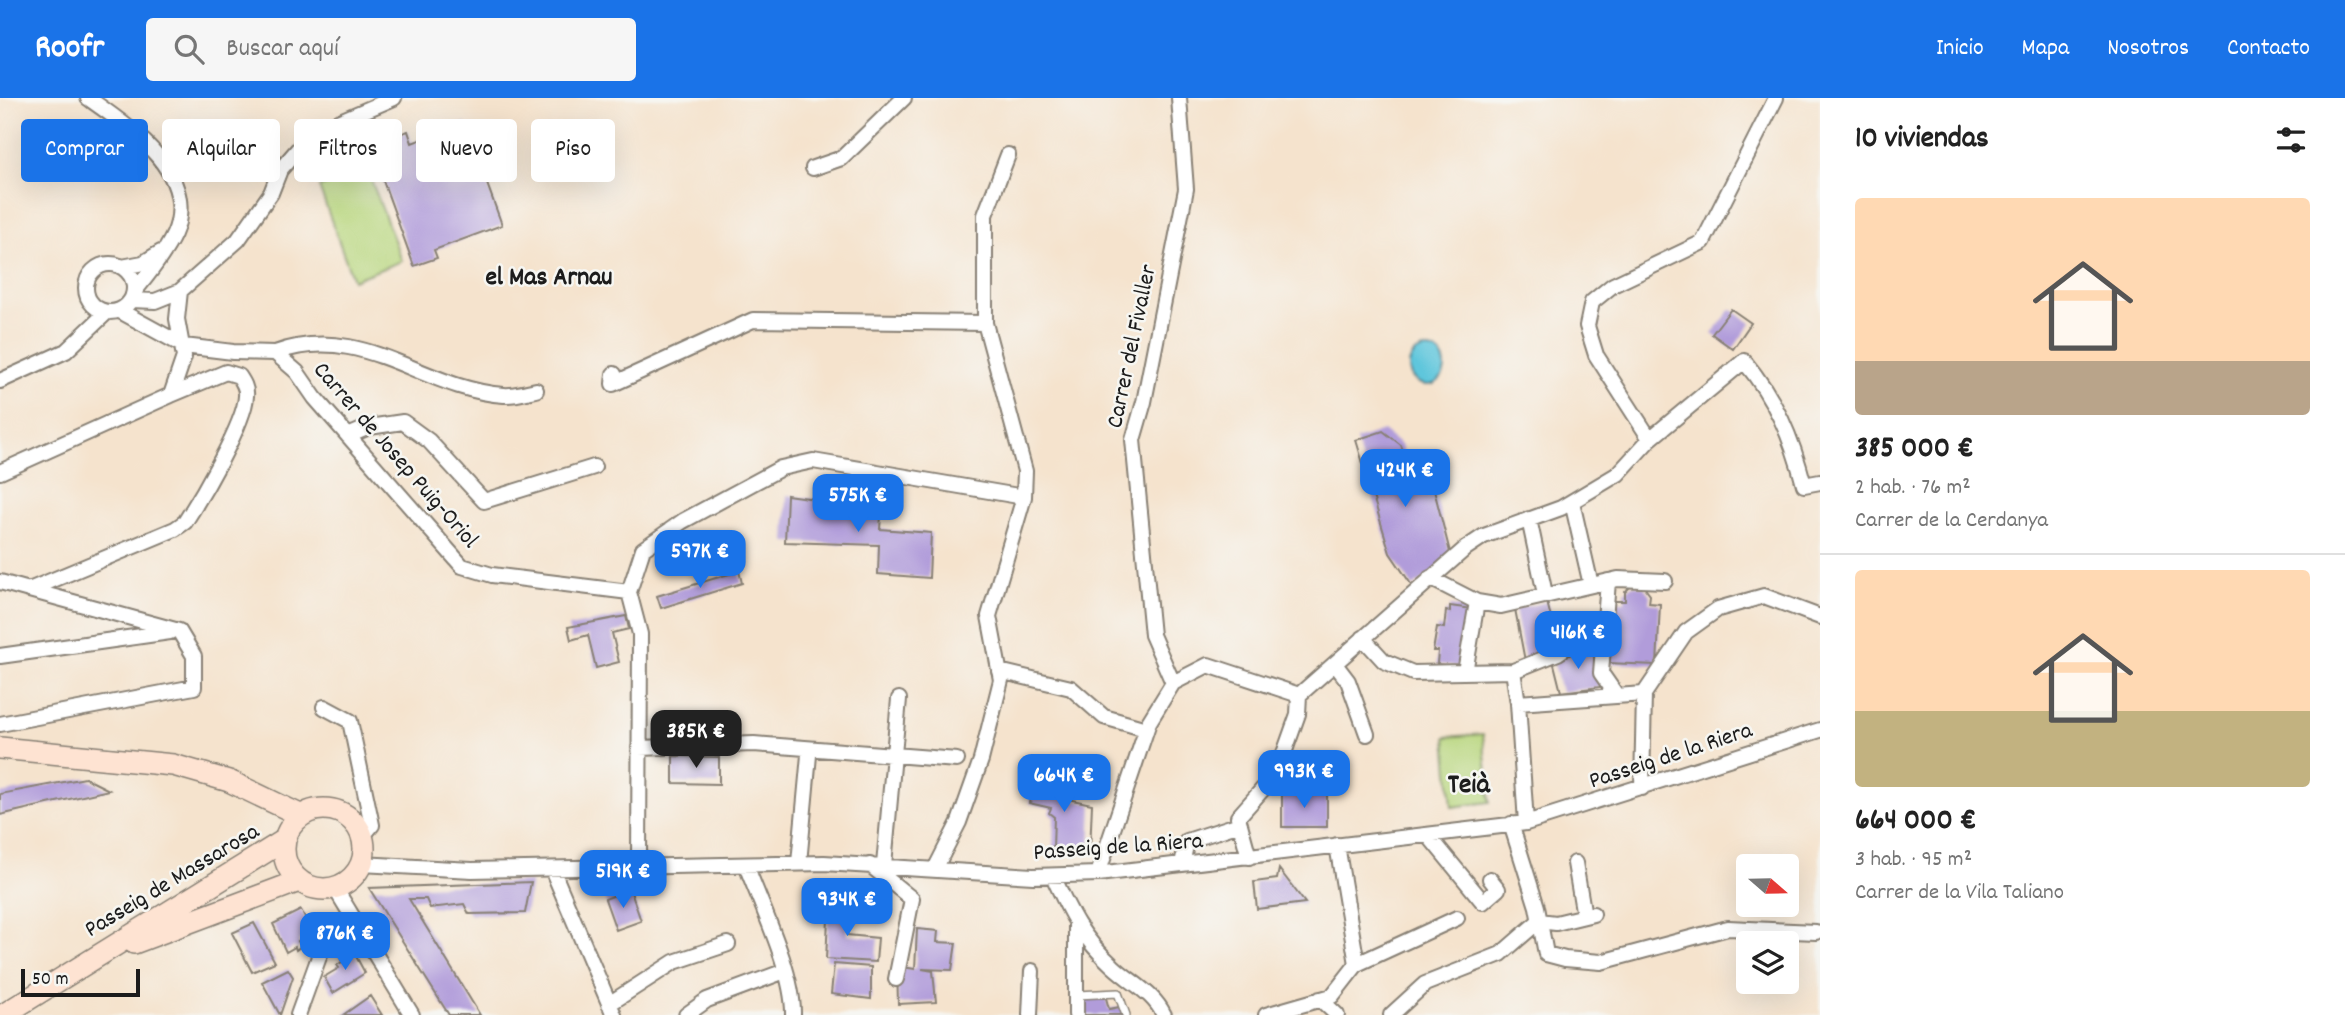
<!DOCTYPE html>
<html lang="es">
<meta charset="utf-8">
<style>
body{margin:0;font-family:Dekko,sans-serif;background:#f6f6f6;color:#222;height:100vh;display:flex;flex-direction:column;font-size:26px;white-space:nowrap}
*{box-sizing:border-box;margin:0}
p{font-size:23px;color:#767676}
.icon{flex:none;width:38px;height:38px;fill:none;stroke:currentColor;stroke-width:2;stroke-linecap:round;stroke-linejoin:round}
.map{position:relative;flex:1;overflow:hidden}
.details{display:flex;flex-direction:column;background:#fff;width:525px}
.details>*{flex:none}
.hud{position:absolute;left:21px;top:21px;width:665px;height:63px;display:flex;gap:14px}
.needle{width:46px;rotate:110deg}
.fabs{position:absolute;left:1736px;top:756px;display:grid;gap:14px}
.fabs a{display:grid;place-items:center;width:63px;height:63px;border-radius:7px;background:#fff;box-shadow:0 7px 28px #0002;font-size:35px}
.scale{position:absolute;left:21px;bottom:18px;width:119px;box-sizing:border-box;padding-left:7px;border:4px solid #1c1c1c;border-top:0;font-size:19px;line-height:24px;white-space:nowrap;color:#1c1c1c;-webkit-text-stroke:5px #f6f6f2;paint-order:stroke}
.price{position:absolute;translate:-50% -60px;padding:0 16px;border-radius:14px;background:#1a73e8;color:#fff;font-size:23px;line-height:46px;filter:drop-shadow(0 2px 4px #0008)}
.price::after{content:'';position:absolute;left:50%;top:42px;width:21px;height:16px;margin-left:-10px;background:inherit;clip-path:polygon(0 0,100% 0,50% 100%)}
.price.on{background:#222;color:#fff}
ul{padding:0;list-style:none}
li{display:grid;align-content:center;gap:14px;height:371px;padding:0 35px}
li+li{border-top:2px solid #e0e0e0}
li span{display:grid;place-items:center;height:217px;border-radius:7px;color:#555}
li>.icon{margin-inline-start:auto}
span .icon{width:126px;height:126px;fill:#fffc;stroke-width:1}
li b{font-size:30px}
h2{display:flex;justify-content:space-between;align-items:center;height:84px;padding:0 35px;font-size:30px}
.pill{padding:0 24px;border-radius:7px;background:#fff;box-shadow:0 7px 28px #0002;font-size:24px;line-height:63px}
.pill.on{background:#1a73e8;color:#fff}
header{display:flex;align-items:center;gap:42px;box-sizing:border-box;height:98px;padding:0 35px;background:#1a73e8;color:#fff}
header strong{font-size:33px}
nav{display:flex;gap:38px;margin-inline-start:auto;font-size:24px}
.search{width:490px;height:63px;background:#f6f6f6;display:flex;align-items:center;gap:18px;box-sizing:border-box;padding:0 24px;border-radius:7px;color:#767676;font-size:26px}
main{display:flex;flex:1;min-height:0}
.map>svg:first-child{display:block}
.green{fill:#b8d67d;stroke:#6a794c;stroke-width:2}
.water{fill:#5fc6dc;stroke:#3e717c;stroke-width:2}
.building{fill:#b19cda}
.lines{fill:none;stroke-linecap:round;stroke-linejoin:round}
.lane-casing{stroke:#888074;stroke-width:10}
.street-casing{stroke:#888074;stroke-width:18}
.secondary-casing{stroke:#888074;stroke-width:24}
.lane{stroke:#fff;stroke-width:7}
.street{stroke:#fff;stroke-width:14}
.secondary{stroke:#fee3d2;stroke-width:21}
.labels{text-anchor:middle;stroke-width:5;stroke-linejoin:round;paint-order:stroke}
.street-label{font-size:24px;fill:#1c1c1c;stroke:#f6f6f2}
.neighbourhood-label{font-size:26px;font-weight:bold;fill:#1c1c1c;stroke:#f6f6f2}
.quarter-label{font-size:28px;font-weight:bold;fill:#1c1c1c;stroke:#f6f6f2}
</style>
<header>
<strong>Roofr</strong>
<div class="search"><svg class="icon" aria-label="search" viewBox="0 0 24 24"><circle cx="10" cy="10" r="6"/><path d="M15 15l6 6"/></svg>Buscar aquí</div>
<nav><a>Inicio</a><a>Mapa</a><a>Nosotros</a><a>Contacto</a></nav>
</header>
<main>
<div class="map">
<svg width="1820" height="917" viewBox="0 0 1820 917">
<rect width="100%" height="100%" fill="#f6f6f2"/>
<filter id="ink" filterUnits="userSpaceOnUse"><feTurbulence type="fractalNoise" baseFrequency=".0143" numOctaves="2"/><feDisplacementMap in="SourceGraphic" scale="14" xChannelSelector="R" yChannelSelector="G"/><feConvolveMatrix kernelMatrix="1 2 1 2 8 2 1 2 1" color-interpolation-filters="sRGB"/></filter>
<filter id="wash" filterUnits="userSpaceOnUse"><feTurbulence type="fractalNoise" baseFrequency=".00686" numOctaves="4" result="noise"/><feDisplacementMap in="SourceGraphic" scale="28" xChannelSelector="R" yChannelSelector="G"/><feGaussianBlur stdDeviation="1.57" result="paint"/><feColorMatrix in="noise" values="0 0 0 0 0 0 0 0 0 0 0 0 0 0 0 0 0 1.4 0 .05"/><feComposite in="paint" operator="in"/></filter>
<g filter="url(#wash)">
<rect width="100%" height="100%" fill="#f5e3cd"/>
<path class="green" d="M 367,71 L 402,163 L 353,182 L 319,89 Z
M 1483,636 L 1490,704 L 1452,709 L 1446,639 Z"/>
<path class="water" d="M1409 269a18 18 0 1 1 36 0a18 18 0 1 1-36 0Z"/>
<g id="blocks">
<path class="building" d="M 465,25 L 502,127 L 434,152 L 437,160 L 414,168 L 370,47 L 408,33 L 412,45 Z
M 1731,211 L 1751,225 L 1733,251 L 1712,236 Z
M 1383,333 L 1401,347 L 1411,376 L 1418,374 L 1424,388 L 1433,388 L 1452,462 L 1413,489 L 1390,455 L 1356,342 Z
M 787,397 L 857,407 L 859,413 L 881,417 L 880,431 L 931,435 L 929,480 L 878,476 L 879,447 L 785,444 Z
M 739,473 L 742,485 L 661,510 L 657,498 Z
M 1632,487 L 1643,488 L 1650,497 L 1649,505 L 1660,506 L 1657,567 L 1607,565 L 1610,503 L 1625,503 L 1625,494 Z
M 1547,504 L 1559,551 L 1525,563 L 1515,511 Z
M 1450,508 L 1472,511 L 1461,569 L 1437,566 L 1438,553 L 1433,553 L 1437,529 L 1444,530 L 1446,513 L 1450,514 Z
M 626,518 L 629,531 L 612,535 L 619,564 L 596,570 L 588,537 L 571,542 L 568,529 Z
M 1596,549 L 1600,589 L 1561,594 L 1553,562 Z
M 673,658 L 719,659 L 719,686 L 673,685 Z
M 1038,671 L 1052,672 L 1051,679 L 1058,682 L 1057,699 L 1092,706 L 1090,753 L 1053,751 L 1054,719 L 1049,715 L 1051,710 L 1029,705 Z
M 85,680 L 109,692 L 0,717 L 0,696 Z
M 1282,696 L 1327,696 L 1327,729 L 1282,729 Z
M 1279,771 L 1305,805 L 1257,811 L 1254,784 L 1277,781 Z
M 531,784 L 525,815 L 469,816 L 464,806 L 430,810 L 426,801 L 409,801 L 480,917 L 449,917 L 369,790 Z
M 630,791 L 641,823 L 616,832 L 605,801 Z
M 829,801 L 847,804 L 847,837 L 878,840 L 876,864 L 826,861 Z
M 301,812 L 309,826 L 305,828 L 308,832 L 305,834 L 307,838 L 298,843 L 301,848 L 296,852 L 295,849 L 286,854 L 273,826 Z
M 254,825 L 275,864 L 252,874 L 232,835 Z
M 917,831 L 938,833 L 937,844 L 956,845 L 952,872 L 922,871 L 933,873 L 936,904 L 898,906 L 897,868 L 915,871 Z
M 352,851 L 365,875 L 333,895 L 324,879 L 339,870 L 337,867 L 342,864 L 340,858 Z
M 834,866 L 871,869 L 871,901 L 831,896 Z
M 288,871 L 293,879 L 280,917 L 262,884 Z
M 370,898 L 382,917 L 343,917 Z
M 1084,900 L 1106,900 L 1109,911 L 1125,908 L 1125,917 L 1084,917 Z"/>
</g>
</g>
<g filter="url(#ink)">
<use href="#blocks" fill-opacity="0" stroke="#888074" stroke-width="2"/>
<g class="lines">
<defs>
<path id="lane" d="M 1077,897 L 1118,895 L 1126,917"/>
<path id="street" d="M 88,0 C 129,29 200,76 174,136 C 165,156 148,177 134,194
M 813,70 L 842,60 L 904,0
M86 190a24 24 0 1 1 48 0a24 24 0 1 1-48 0Z
M 122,169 L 143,165 L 161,154
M 131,202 L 155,203 L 180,193 L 238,142 L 271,95 L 280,72 L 312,35 L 394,0
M 120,213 L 184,248 L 233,254 L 275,255 L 297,274 L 315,300 L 462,468 L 492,477 L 629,494 L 640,536 L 639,769
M 275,255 C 363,223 421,291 504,297 C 514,298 526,294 536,292
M 614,276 L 613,286 L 753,222 L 985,225
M 0,283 L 66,253 L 106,215
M 348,338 L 369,329 L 403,324 L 429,343 L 484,403 L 594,369
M 1650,341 L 1596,257 L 1587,228 L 1592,204 L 1613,187 L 1703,144 L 1776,0
M 0,374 L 171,297 L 184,259 L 177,221 L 180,193
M 1572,404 L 1591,487
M 1529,421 L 1545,496
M 1430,480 L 1477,504 L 1501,508 L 1618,481 L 1665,483
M 1608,483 L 1601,575 L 1617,598
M 0,484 L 179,533
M 29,492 L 175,431 L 185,424 C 201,399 245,325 246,298 C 247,290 243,284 239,278 L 226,274 L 171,297
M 629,494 L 643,451 L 683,423 L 781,370 L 813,363 L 1024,399
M 1363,540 L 1384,563 L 1413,575 L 1513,573 L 1558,555 L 1592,532 L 1604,542
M 0,558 L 170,534
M 1335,566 L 1348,583 L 1367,636
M 999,573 L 1071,590 L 1104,619 L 1146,631
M 1513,573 L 1518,605 L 1526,725
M 1465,574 L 1477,504
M 1173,585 L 1152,537 L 1133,342 L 1144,304 L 1186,91 L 1179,0
M 1644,596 L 1686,534 L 1718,511 L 1764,498 L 1820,519
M 1518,605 L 1644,596
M 324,609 L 350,623 L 372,727 L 362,739
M 0,626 L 194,589 L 194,558 L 179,533
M 639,650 L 754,646 L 957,662
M 1642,690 L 1644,596
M 1511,726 L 1537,809 L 1546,856 L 1565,861 L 1601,864 L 1728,830 L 1816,834
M 1428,737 L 1483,804 L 1498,791 L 1490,781
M 1337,747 L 1357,866
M 1249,759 L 1238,719 L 1277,675 L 1298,616 L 1299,597 L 1466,450 L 1484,438 L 1561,410 L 1618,376 L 1650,341 L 1744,263 C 1775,300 1792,340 1804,387 L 1820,384
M 799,765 L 809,657
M 1575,765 L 1584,818
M 361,766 L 472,772 L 824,765 L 1033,778 L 1098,776 L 1526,725 L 1820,632
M 1182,766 L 1187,743 L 1240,726
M 746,767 C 761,807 794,875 793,917
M 870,767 L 912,801 L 896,881
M 884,767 L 899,601
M 552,771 L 614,917
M 935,771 L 959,724 L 981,662 L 1001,582 L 989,518 L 1024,399 L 1025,373 L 985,225 L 985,117 L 1008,57
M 1098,776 L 1149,624 L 1173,585 L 1208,567 L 1299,597
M 1053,778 C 1070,815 1082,840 1113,868 C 1131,885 1153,894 1164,917
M 335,790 L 412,917
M 1320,901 L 1337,917
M 609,906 L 674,864 L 728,846
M 298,917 L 324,845 L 343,834 L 360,832
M 686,917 L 707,902 L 785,873
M 1030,917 L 1032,873
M 1076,917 L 1076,827
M 1266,917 L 1332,898 L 1357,866 L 1457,820
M 1391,917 L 1425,886 L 1501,856 L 1539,823 L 1556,825 L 1593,816"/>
<path id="secondary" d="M 0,650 L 173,667 L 229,683 L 300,717
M284 751a40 40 0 1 1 80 0a40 40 0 1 1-80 0Z
M 134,845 L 299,783
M 3,917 L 283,743"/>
</defs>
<use href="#lane" class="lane-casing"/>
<use href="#street" class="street-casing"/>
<use href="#secondary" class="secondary-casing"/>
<use href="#lane" class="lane"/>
<use href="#street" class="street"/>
<use href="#secondary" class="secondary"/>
</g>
</g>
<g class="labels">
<g class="street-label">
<text transform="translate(1130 248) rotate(-78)" y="8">Carrer del Fivaller</text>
<text transform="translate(397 356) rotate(49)" y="8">Carrer de Josep Puig-Oriol</text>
<text transform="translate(1670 656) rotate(-18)" y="8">Passeig de la Riera</text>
<text transform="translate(1118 747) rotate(-4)" y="8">Passeig de la Riera</text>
<text transform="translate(171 781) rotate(-31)" y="8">Passeig de Massarosa</text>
</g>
<g class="neighbourhood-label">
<text x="549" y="186">el Mas Arnau</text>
</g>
<g class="quarter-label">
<text x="1469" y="694">Teià</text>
</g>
</g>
</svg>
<div class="fabs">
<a><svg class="needle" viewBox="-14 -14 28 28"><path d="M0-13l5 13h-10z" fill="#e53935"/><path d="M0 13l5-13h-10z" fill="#767676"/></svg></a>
<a><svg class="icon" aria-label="layers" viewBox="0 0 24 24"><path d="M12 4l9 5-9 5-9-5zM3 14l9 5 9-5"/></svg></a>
</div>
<div class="scale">50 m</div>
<b class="price" style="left:1405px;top:411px">424K €</b>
<b class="price" style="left:858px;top:436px">575K €</b>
<b class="price" style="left:700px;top:492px">597K €</b>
<b class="price" style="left:1578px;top:573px">416K €</b>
<b class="price on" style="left:696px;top:672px">385K €</b>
<b class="price" style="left:1304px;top:712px">993K €</b>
<b class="price" style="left:1064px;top:716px">664K €</b>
<b class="price" style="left:623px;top:812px">519K €</b>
<b class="price" style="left:847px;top:840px">934K €</b>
<b class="price" style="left:345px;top:874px">876K €</b>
<div class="hud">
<a class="pill on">Comprar</a>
<a class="pill">Alquilar</a>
<a class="pill">Filtros</a>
<a class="pill">Nuevo</a>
<a class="pill">Piso</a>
</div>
</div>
<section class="details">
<h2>10 viviendas<svg class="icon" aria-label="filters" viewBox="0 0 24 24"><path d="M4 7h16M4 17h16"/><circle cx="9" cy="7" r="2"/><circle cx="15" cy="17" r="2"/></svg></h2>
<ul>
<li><span style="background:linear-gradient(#ffd9b3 75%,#b9a48a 0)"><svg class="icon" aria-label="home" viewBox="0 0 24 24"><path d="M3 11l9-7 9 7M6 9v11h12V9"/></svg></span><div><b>385 000 €</b><p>2 hab. · 76 m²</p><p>Carrer de la Cerdanya</p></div></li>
<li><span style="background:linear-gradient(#ffd9b3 65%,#c2b280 0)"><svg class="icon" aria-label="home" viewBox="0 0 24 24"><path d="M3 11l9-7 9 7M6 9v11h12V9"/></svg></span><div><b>664 000 €</b><p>3 hab. · 95 m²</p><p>Carrer de la Vila Taliano</p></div></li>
</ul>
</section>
</main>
